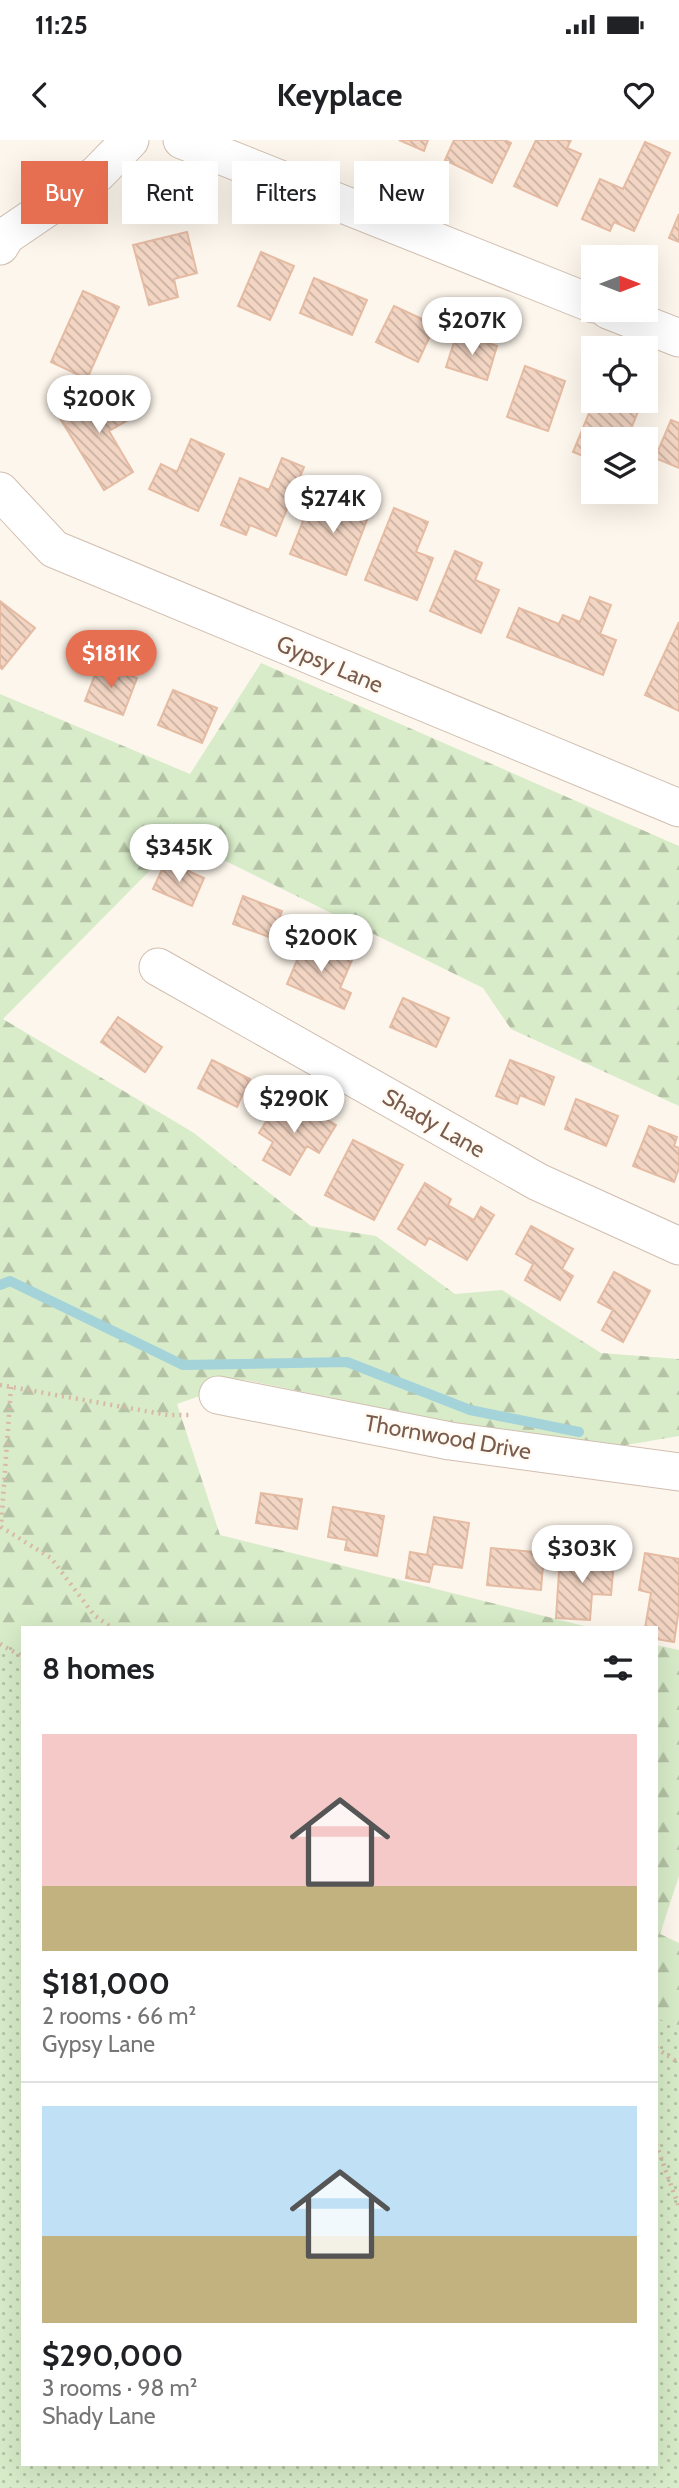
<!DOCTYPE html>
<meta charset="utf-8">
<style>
body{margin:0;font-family:Cabin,sans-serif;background:#f2f2f2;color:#202124;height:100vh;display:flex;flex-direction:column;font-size:26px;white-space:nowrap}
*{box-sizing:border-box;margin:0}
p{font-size:23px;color:#757577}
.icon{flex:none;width:38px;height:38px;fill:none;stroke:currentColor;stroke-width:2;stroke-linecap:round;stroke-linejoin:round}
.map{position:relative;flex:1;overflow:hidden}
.details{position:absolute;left:21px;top:1486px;width:637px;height:840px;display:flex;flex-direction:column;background:#fff;border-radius:0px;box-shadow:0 7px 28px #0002}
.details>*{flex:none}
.hud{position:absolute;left:21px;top:21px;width:637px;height:63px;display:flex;gap:14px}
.needle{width:46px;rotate:90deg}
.buttons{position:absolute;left:581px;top:105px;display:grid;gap:14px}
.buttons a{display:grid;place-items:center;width:77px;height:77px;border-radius:0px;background:#fff;box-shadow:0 7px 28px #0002;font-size:35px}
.price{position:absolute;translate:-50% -60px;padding:0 16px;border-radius:24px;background:#fff;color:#222;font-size:23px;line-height:46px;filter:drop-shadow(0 2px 4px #0008)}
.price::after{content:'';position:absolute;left:50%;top:42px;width:21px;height:16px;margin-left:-10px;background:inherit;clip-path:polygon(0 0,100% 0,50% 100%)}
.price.selected{background:#e76f51;color:#fff}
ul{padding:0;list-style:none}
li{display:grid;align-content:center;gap:14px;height:371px;padding:0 21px}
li+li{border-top:2px solid #e0e0e0}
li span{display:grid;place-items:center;height:217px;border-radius:0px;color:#555}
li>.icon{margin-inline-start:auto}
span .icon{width:126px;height:126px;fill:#fffc;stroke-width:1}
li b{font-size:30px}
h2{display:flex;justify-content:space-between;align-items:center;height:84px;padding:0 21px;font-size:30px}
.chip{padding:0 24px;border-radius:0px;background:#fff;box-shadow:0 7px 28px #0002;font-size:24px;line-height:63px}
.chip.selected{background:#e76f51;color:#fff}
.status{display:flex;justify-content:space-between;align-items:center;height:49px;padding:0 35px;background:#fff;direction:ltr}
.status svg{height:19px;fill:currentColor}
header{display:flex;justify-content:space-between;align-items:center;height:91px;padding:0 21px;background:#fff;font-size:32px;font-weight:800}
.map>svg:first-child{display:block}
.grass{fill:url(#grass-dots)}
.forest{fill:url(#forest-firs)}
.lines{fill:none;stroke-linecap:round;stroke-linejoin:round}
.stream{stroke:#a5d3da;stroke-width:10}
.building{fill:url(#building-back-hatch);stroke:#e6bba3;stroke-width:2}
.minor-casing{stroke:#d1beb0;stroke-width:39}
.path{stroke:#d9b8a5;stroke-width:4.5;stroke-dasharray:2 5;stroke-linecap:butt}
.minor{stroke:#fff;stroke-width:37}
.labels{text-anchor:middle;stroke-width:5;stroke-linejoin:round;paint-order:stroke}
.street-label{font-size:23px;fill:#7a5c4d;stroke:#fffaf3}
</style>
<div class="status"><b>11:25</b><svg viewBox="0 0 49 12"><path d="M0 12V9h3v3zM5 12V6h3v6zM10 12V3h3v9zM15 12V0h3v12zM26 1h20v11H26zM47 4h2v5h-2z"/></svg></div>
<header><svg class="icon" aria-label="back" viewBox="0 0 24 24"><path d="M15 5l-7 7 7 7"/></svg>Keyplace<svg class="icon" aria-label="heart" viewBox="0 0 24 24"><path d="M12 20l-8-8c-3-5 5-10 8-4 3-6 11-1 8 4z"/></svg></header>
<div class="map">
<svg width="679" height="2348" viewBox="0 0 679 2348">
<defs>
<pattern id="grass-dots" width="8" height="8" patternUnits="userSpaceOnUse" patternTransform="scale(1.75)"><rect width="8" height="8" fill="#d8ecc9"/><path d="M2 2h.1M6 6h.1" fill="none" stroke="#b4c2a5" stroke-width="1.8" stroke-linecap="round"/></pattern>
<pattern id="forest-firs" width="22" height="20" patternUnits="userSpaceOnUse" patternTransform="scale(1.75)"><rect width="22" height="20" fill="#d8ecc9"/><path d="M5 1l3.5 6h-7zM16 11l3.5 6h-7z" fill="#b4c2a5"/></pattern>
<pattern id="building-back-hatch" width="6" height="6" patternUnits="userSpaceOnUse" patternTransform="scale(1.75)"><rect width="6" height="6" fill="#f3d5c3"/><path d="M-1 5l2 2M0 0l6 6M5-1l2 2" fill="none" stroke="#cab0a1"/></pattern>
</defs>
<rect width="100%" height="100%" fill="#fdf6ec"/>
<path class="grass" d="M 0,1448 L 23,1488 L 23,2324 L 656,2324 L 656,1869 L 679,1878 L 679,2348 L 0,2348 Z"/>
<path class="forest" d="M 261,523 L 679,706 L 679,966 L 511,889 L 483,848 L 181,699 L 3,879 L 194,993 L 311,1086 L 376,1096 L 455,1154 L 502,1150 L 601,1213 L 679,1219 L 679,1296 L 591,1311 L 245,1240 L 177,1264 L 220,1395 L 588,1487 L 23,1488 L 23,1509 L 0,1502 L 0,554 L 190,634 Z
M 656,1505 L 679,1510 L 679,1736 L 660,1794 L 679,1803 L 679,1887 L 656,1878 Z"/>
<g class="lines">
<path class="stream" d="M 0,1145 L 10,1141 L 183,1225 L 347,1222 L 470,1270 L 579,1292"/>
</g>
<path class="building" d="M 399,0 L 428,0 L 424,11 Z
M 454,0 L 505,0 L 511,3 L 492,43 L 445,20 Z
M 536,0 L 571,0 L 567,8 L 581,14 L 557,66 L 514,46 Z
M 645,2 L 670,13 L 634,91 L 614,82 L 610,91 L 582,79 L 600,39 L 623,49 Z
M 679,74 L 679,102 L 669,98 Z
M 187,92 L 197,133 L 174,139 L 178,157 L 149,165 L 133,105 Z
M 261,112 L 294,126 L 270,180 L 238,166 Z
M 314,138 L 367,160 L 352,195 L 300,173 Z
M 83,151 L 119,167 L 87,239 L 51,222 Z
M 394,166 L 435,185 L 418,222 L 376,202 Z
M 457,193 L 497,206 L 487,240 L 446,227 Z
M 525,226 L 565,241 L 548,291 L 507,277 Z
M 109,244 L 130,279 L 109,291 L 133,332 L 104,350 L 58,275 Z
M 594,261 L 618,261 L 639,269 L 627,299 L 607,297 L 606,299 L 593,299 L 593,320 L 573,312 Z
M 671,280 L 679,283 L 679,328 L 655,318 Z
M 191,299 L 224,314 L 198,371 L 149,349 L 161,324 L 177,332 Z
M 282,318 L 304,327 L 276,396 L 250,385 L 246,395 L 221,385 L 240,338 L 269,350 Z
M 341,352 L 373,364 L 346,435 L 290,414 L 307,371 L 331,380 Z
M 394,368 L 428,382 L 416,412 L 433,418 L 417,460 L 365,440 Z
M 455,411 L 482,423 L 475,440 L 499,450 L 481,493 L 430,471 Z
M 590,457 L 611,465 L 600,494 L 616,500 L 603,535 L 507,497 L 519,468 L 559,484 L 563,475 L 580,482 Z
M 0,461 L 35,488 L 2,529 L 0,527 Z
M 679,482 L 679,571 L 645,555 Z
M 99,524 L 137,538 L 123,575 L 85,561 Z
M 173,550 L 217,568 L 202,603 L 158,585 Z
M 166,721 L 204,738 L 192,766 L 153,749 Z
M 243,756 L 282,771 L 272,798 L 233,784 Z
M 305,801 L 352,820 L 340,848 L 351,853 L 344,869 L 287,844 Z
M 403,858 L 449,878 L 436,907 L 390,887 Z
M 118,877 L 162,907 L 145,932 L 101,902 Z
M 212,920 L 250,939 L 237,967 L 198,948 Z
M 510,920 L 554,937 L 544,965 L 520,955 L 517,964 L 496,956 Z
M 280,959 L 298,970 L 301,964 L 336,985 L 319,1013 L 307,1006 L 290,1035 L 263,1020 L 273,1002 L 259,993 Z
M 576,959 L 618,976 L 606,1006 L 565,989 Z
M 649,986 L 677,997 L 674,1006 L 679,1008 L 679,1028 L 674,1042 L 633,1026 Z
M 353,1000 L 403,1025 L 374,1080 L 325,1055 Z
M 425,1043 L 451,1059 L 448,1065 L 474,1080 L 481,1067 L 494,1075 L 467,1120 L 429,1098 L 425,1105 L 398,1089 Z
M 531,1086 L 573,1109 L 562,1129 L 573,1136 L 560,1160 L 525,1140 L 533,1124 L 516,1114 Z
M 614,1132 L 650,1151 L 623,1202 L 602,1190 L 613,1170 L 598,1162 Z
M 261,1353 L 302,1359 L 297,1389 L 256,1383 Z
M 333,1367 L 384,1376 L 377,1416 L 345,1410 L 347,1400 L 328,1397 Z
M 434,1377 L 469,1383 L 462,1428 L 433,1424 L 429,1442 L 406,1438 L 410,1412 L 427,1415 Z
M 491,1408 L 544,1413 L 541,1450 L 487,1445 Z
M 645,1413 L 679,1419 L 679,1469 L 674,1502 L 656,1499 L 656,1488 L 645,1488 L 651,1453 L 639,1450 Z
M 560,1416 L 614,1420 L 611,1455 L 592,1454 L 590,1480 L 556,1478 Z"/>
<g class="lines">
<defs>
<path id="minor" d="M 182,0 L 593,164
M 0,106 L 6,96 L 97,34 L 130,0
M 608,170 L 679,198
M 0,351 L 54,409 L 679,668
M 158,827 L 538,1042 L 679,1106
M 218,1255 L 450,1301 L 679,1332"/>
</defs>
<use href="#minor" class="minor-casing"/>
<path class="path" d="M 0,1245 L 168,1275 L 191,1275
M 11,1247 L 1,1387 L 51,1418 L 94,1475 L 112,1488
M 0,1504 L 23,1517
M 656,1908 L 679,1923
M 656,2004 L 679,2067"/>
<use href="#minor" class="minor"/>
</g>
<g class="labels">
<g class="street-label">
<text transform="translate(330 524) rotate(23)" y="8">Gypsy Lane</text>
<text transform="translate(434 983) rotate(30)" y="8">Shady Lane</text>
<text transform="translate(448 1297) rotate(10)" y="8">Thornwood Drive</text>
</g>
</g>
</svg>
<div class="buttons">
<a><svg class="needle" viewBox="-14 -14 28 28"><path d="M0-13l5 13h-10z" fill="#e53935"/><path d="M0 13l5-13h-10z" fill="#757577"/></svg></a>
<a><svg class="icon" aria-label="locate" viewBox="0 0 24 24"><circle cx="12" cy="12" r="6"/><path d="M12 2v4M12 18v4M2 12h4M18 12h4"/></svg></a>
<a><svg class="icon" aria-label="layers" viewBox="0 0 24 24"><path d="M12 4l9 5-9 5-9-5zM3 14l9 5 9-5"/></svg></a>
</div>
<b class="price" style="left:472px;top:217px">$207K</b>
<b class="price" style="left:99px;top:295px">$200K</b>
<b class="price" style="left:333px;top:395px">$274K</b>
<b class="price selected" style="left:111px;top:550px">$181K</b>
<b class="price" style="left:179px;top:744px">$345K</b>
<b class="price" style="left:321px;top:834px">$200K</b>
<b class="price" style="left:294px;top:995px">$290K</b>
<b class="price" style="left:582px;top:1445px">$303K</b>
<div class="hud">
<a class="chip selected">Buy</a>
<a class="chip">Rent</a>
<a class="chip">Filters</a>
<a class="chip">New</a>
</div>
<section class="details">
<h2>8 homes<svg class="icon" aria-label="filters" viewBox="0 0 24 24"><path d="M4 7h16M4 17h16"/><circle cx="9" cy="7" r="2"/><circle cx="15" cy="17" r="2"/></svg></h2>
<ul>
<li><span style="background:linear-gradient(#f6c9c9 70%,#c2b280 0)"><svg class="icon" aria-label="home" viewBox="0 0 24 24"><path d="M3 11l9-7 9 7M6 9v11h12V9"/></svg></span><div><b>$181,000</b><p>2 rooms · 66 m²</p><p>Gypsy Lane</p></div></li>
<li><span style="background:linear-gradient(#bfe0f5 60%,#c2b280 0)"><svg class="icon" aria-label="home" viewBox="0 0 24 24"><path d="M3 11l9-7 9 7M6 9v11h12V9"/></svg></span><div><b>$290,000</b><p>3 rooms · 98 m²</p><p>Shady Lane</p></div></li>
</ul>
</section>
</div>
